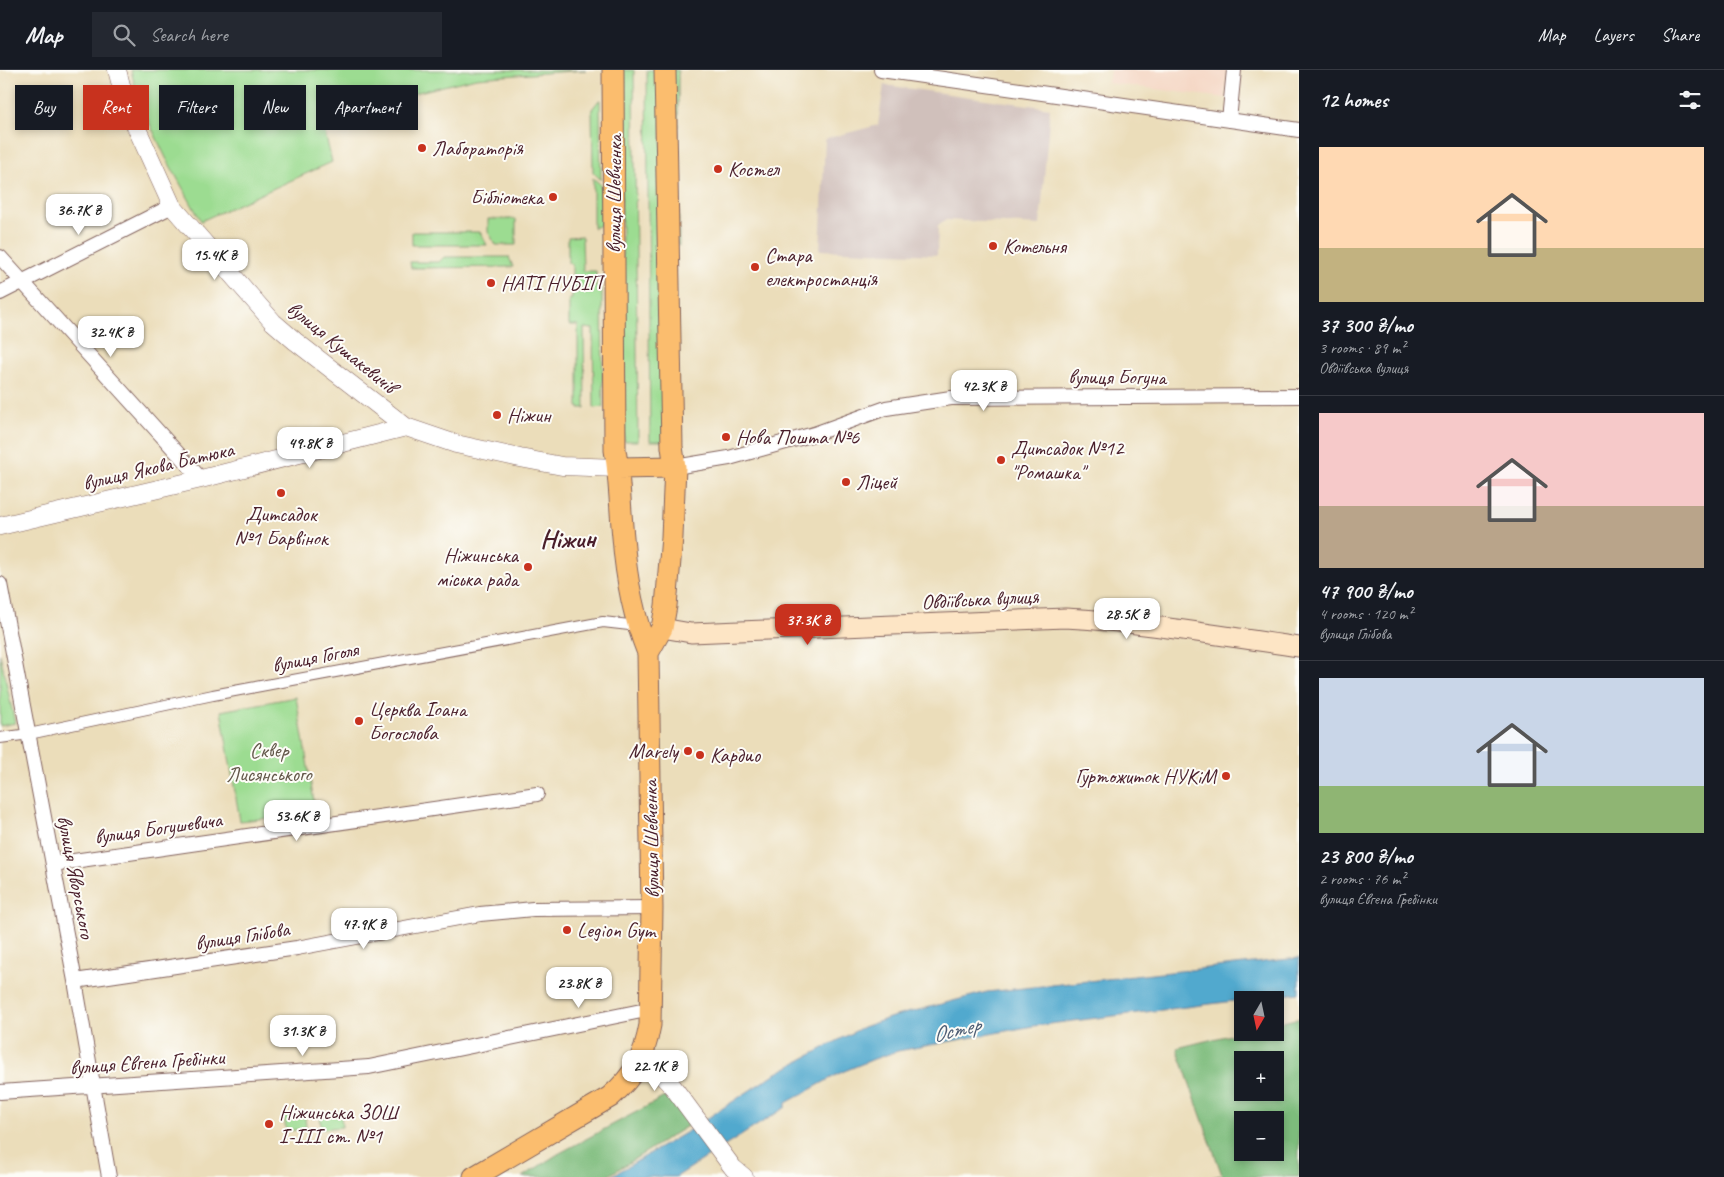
<!DOCTYPE html>
<meta charset="utf-8">
<style>
body{margin:0;font-family:Caveat,sans-serif;background:#242831;color:#f1f3f6;height:100vh;display:flex;flex-direction:column;font-size:19px;white-space:nowrap}
*{box-sizing:border-box;margin:0}
p{font-size:16px;color:#9ea1a6}
.icon{flex:none;width:28px;height:28px;fill:none;stroke:currentColor;stroke-width:2;stroke-linecap:round;stroke-linejoin:round}
.map{position:relative;flex:1;overflow:hidden}
.drawer{display:flex;flex-direction:column;background:#171b24;width:425px}
.drawer>*{flex:none}
.top-card{position:absolute;left:15px;top:15px;width:475px;height:45px;display:flex;gap:10px}
.needle{width:32px;rotate:189deg}
.buttons{position:absolute;left:1234px;top:921px;display:grid;gap:10px}
.buttons a{display:grid;place-items:center;width:50px;height:50px;border-radius:0px;background:#171b24;box-shadow:0 2px 8px #0003;font-size:25px}
.price{position:absolute;translate:-50% -42px;padding:0 11px;border-radius:10px;background:#fff;color:#222;font-size:16px;line-height:32px;filter:drop-shadow(0 1px 2px #0008)}
.price::after{content:'';position:absolute;left:50%;top:30px;width:15px;height:11px;margin-left:-8px;background:inherit;clip-path:polygon(0 0,100% 0,50% 100%)}
.price.selected{background:#c8321e;color:#fff}
ul{padding:0;list-style:none}
li{display:grid;align-content:center;gap:10px;height:265px;padding:0 20px}
li+li{border-top:1px solid #363941}
li span{display:grid;place-items:center;height:155px;border-radius:0px;color:#555}
li>.icon{margin-inline-start:auto}
span .icon{width:90px;height:90px;fill:#fffc;stroke-width:1}
li b{font-size:21px}
h2{display:flex;justify-content:space-between;align-items:center;height:60px;padding:0 20px;font-size:21px}
.pill{padding:0 18px;border-radius:0px;background:#171b24;box-shadow:0 2px 8px #0003;font-size:18px;line-height:45px}
.pill.selected{background:#c8321e;color:#fff}
header{display:flex;align-items:center;gap:30px;box-sizing:border-box;height:70px;padding:0 25px;background:#171b24;border-bottom:1px solid #363941}
header strong{font-size:24px}
nav{display:flex;gap:28px;margin-inline-start:auto;font-size:18px}
.search{width:350px;height:45px;background:#242831;display:flex;align-items:center;gap:12px;box-sizing:border-box;padding:0 18px;border-radius:0px;color:#9ea1a6;font-size:19px}
main{display:flex;flex:1;min-height:0}
.map>svg:first-child{display:block}
.built{fill:#f4d3bf}
.industrial{fill:#d0c0bb}
.green{fill:#9cdc91;stroke:#737e5e}
.forest{fill:#7dbc7b;stroke:#646e53;fill-rule:evenodd}
.water{fill:#51a9ce;stroke:#4e647c}
.lines{fill:none;stroke-linecap:round;stroke-linejoin:round}
.pedestrian-casing{stroke:#82625d;stroke-width:12}
.minor-casing{stroke:#82625d;stroke-width:16}
.tertiary-casing{stroke:#82625d;stroke-width:19}
.secondary-casing{stroke:#82625d;stroke-width:21}
.primary-casing{stroke:#82625d;stroke-width:23}
.pedestrian{stroke:#fff;stroke-width:10}
.minor{stroke:#fff;stroke-width:14}
.tertiary{stroke:#fff;stroke-width:18}
.secondary{stroke:#fde5c5;stroke-width:19}
.primary{stroke:#fbbd6e;stroke-width:21}
.poi-dot{fill:#c8321e;stroke:#fdfcf7;stroke-width:2}
.labels{text-anchor:middle;stroke-width:4;stroke-linejoin:round;paint-order:stroke}
.poi-label{font-size:21px;fill:#4a1f2b;stroke:#fdfcf7;text-anchor:start}
.street-label{font-size:21px;fill:#4a1f2b;stroke:#fdfcf7}
.park-label{font-size:21px;fill:#63584a;stroke:#fdfcf7}
.water-label{font-size:22px;font-style:italic;fill:#4d5d74;stroke:#fdfcf7}
.district-label{font-size:26px;font-weight:bold;fill:#4a1f2b;stroke:#fdfcf7}
</style>
<header>
<strong>Map</strong>
<div class="search"><svg class="icon" aria-label="search" viewBox="0 0 24 24"><circle cx="10" cy="10" r="6"/><path d="M15 15l6 6"/></svg>Search here</div>
<nav><a>Map</a><a>Layers</a><a>Share</a></nav>
</header>
<main>
<div class="map">
<svg width="1299" height="1107" viewBox="0 0 1299 1107">
<rect width="100%" height="100%" fill="#fdfcf7"/>
<filter id="ink" filterUnits="userSpaceOnUse"><feTurbulence type="fractalNoise" baseFrequency=".02" numOctaves="2"/><feDisplacementMap in="SourceGraphic" scale="10" xChannelSelector="R" yChannelSelector="G"/><feConvolveMatrix kernelMatrix="1 2 1 2 8 2 1 2 1" color-interpolation-filters="sRGB"/></filter>
<filter id="wash" filterUnits="userSpaceOnUse"><feTurbulence type="fractalNoise" baseFrequency=".0096" numOctaves="4" result="noise"/><feDisplacementMap in="SourceGraphic" scale="20" xChannelSelector="R" yChannelSelector="G"/><feGaussianBlur stdDeviation="1.12" result="paint"/><feColorMatrix in="noise" values="0 0 0 0 0 0 0 0 0 0 0 0 0 0 0 0 0 1.4 0 .05"/><feComposite in="paint" operator="in"/></filter>
<g filter="url(#wash)">
<rect width="100%" height="100%" fill="#ebddba"/>
<path class="built" d="M 1110,0 L 1227,0 L 1225,28 L 1108,13 Z"/>
<path class="industrial" d="M 884,15 L 1050,38 L 1040,155 L 946,150 L 938,156 L 937,185 L 820,180 L 825,69 L 878,55 Z"/>
<path class="green" d="M 131,0 L 586,0 L 476,8 L 321,46 L 332,92 L 201,151 L 166,88 L 138,29 Z
M 620,0 L 634,0 L 638,371 L 624,371 Z
M 647,0 L 661,0 L 665,371 L 650,371 Z
M 671,0 L 678,0 L 679,176 L 677,175 Z
M 600,29 L 601,110 L 593,102 L 592,39 Z
M 593,108 L 601,115 L 601,155 L 593,158 Z
M 488,149 L 516,149 L 516,175 L 496,175 L 488,162 Z
M 412,162 L 480,162 L 487,175 L 412,175 Z
M 582,166 L 583,201 L 596,201 L 596,218 L 602,218 L 603,337 L 594,338 L 593,259 L 584,258 L 585,338 L 578,338 L 578,255 L 569,255 L 569,229 L 572,229 L 572,194 L 568,193 L 568,167 Z
M 444,187 L 509,187 L 513,197 L 411,198 L 410,192 L 439,192 Z
M 0,584 L 15,653 L 0,656 Z
M 296,627 L 316,743 L 240,751 L 221,641 Z
M 341,1042 L 342,1057 L 321,1059 L 320,1043 Z
M 305,1044 L 306,1059 L 286,1061 L 284,1046 Z"/>
<path class="forest" d="M 1299,948 L 1299,1107 L 1213,1107 L 1222,1105 L 1177,978 L 1242,962 L 1275,962 L 1275,954 ZM 1242,990 L 1275,990 L 1275,1022 L 1242,1022 ZM 1242,1050 L 1275,1050 L 1275,1082 L 1242,1082 Z
M 668,1025 L 689,1055 L 606,1107 L 522,1107 L 558,1084 Z"/>
<path class="water" d="M 1299,888 L 1299,923 L 1033,956 L 898,981 L 874,989 L 842,1002 L 786,1033 L 786,1037 L 676,1107 L 610,1107 L 688,1061 L 773,1005 L 863,957 L 892,947 L 987,922 Z"/>
</g>
<g filter="url(#ink)">
<g class="lines">
<defs>
<path id="pedestrian" d="M 0,668 L 29,664 L 213,625 L 603,552 L 638,556"/>
<path id="minor" d="M 881,0 L 1299,60
M 1229,50 L 1234,0
M 0,187 L 201,409
M 0,223 L 172,136
M 675,397 L 729,388 L 814,364 L 886,338 L 951,328 L 1299,326
M 0,514 L 75,911 L 109,1107
M 53,794 L 537,724
M 75,911 L 297,878 L 480,844 L 533,839 L 652,838
M 0,1022 L 369,997 L 651,939"/>
<path id="tertiary" d="M 117,0 L 125,30 L 133,50 L 172,136 L 273,252 L 295,271 L 406,357
M 0,456 L 201,409 L 406,357 L 456,374 L 520,388 L 562,396 L 618,398
M 643,986 L 673,1017 L 733,1098 L 744,1107"/>
<path id="secondary" d="M 662,558 L 691,563 L 1065,548 C 1144,552 1221,566 1299,577"/>
<path id="primary" d="M 618,398 L 675,397
M 648,583 L 662,558 L 666,536 L 672,467 L 675,397 L 672,377 L 665,0
M 474,1107 L 610,1027 C 635,1005 644,988 650,955 L 652,838 L 648,583 C 633,546 626,507 623,467 C 620,438 620,409 615,380 L 613,0"/>
</defs>
<use href="#pedestrian" class="pedestrian-casing"/>
<use href="#minor" class="minor-casing"/>
<use href="#tertiary" class="tertiary-casing"/>
<use href="#secondary" class="secondary-casing"/>
<use href="#primary" class="primary-casing"/>
<use href="#pedestrian" class="pedestrian"/>
<use href="#minor" class="minor"/>
<use href="#tertiary" class="tertiary"/>
<use href="#secondary" class="secondary"/>
<use href="#primary" class="primary"/>
</g>
</g>
<g class="poi-dot">
<circle cx="422" cy="78" r="5"/>
<circle cx="718" cy="99" r="5"/>
<circle cx="553" cy="127" r="5"/>
<circle cx="993" cy="176" r="5"/>
<circle cx="755" cy="197" r="5"/>
<circle cx="491" cy="213" r="5"/>
<circle cx="497" cy="345" r="5"/>
<circle cx="726" cy="367" r="5"/>
<circle cx="1001" cy="390" r="5"/>
<circle cx="846" cy="412" r="5"/>
<circle cx="281" cy="423" r="5"/>
<circle cx="528" cy="497" r="5"/>
<circle cx="359" cy="651" r="5"/>
<circle cx="688" cy="681" r="5"/>
<circle cx="700" cy="685" r="5"/>
<circle cx="1226" cy="706" r="5"/>
<circle cx="567" cy="860" r="5"/>
<circle cx="269" cy="1054" r="5"/>
</g>
<g class="labels">
<g class="poi-label">
<text x="432" y="85">Лабораторія</text>
<text x="728" y="106">Костел</text>
<text x="543" y="134" text-anchor="end">Бібліотека</text>
<text x="1003" y="183">Котельня</text>
<text x="765" y="192">Cтара<tspan x="765" dy="24">електростанція</tspan></text>
<text x="501" y="220">НАТІ НУБІП</text>
<text x="507" y="352">Ніжин</text>
<text x="736" y="374">Нова Пошта №6</text>
<text x="1011" y="385">Дитсадок №12<tspan x="1011" dy="24">"Ромашка"</tspan></text>
<text x="856" y="419">Ліцей</text>
<text x="281" y="451" text-anchor="middle">Дитсадок<tspan x="281" dy="24">№1 Барвінок</tspan></text>
<text x="518" y="492" text-anchor="end">Ніжинська<tspan x="518" dy="24">міська рада</tspan></text>
<text x="369" y="646">Церква Іоана<tspan x="369" dy="24">Богослова</tspan></text>
<text x="678" y="688" text-anchor="end">Marely</text>
<text x="710" y="692">Кардио</text>
<text x="1216" y="713" text-anchor="end">Гуртожиток НУКіМ</text>
<text x="577" y="867">Legion Gym</text>
<text x="279" y="1049">Ніжинська ЗОШ<tspan x="279" dy="24">І-ІІІ ст. №1</tspan></text>
</g>
<g class="street-label">
<text transform="translate(614 124) rotate(-90)" y="7">вулиця Шевченка</text>
<text transform="translate(342 277) rotate(39)" y="7">вулиця Кушакевичів</text>
<text x="1117" y="314">вулиця Богуна</text>
<text transform="translate(158 396) rotate(-13)" y="7">вулиця Якова Батюка</text>
<text transform="translate(980 529) rotate(-3)" y="7">Овдіївська вулиця</text>
<text transform="translate(315 587) rotate(-11)" y="7">вулиця Гоголя</text>
<text transform="translate(158 758) rotate(-8)" y="7">вулиця Богушевича</text>
<text transform="translate(651 769) rotate(-91)" y="7">вулиця Шевченка</text>
<text transform="translate(76 807) rotate(79)" y="7">вулиця Яворського</text>
<text transform="translate(242 866) rotate(-9)" y="7">вулиця Глібова</text>
<text transform="translate(147 992) rotate(-4)" y="7">вулиця Євгена Гребінки</text>
</g>
<g class="park-label">
<text x="269" y="687">Сквер<tspan x="269" dy="24">Лисянського</tspan></text>
</g>
<g class="water-label">
<text transform="translate(956 959) rotate(-13)" y="8">Остер</text>
</g>
<g class="district-label">
<text x="568" y="477">Ніжин</text>
</g>
</g>
</svg>
<div class="buttons">
<a><svg class="needle" viewBox="-14 -14 28 28"><path d="M0-13l5 13h-10z" fill="#e53935"/><path d="M0 13l5-13h-10z" fill="#9ea1a6"/></svg></a>
<a>+</a>
<a>−</a>
</div>
<b class="price" style="left:79px;top:166px">36.7K ₴</b>
<b class="price" style="left:215px;top:211px">15.4K ₴</b>
<b class="price" style="left:111px;top:288px">32.4K ₴</b>
<b class="price" style="left:984px;top:342px">42.3K ₴</b>
<b class="price" style="left:310px;top:399px">49.8K ₴</b>
<b class="price" style="left:1127px;top:570px">28.5K ₴</b>
<b class="price selected" style="left:808px;top:576px">37.3K ₴</b>
<b class="price" style="left:297px;top:772px">53.6K ₴</b>
<b class="price" style="left:364px;top:880px">47.9K ₴</b>
<b class="price" style="left:579px;top:939px">23.8K ₴</b>
<b class="price" style="left:303px;top:987px">31.3K ₴</b>
<b class="price" style="left:655px;top:1022px">22.1K ₴</b>
<div class="top-card">
<a class="pill">Buy</a>
<a class="pill selected">Rent</a>
<a class="pill">Filters</a>
<a class="pill">New</a>
<a class="pill">Apartment</a>
</div>
</div>
<section class="drawer">
<h2>12 homes<svg class="icon" aria-label="filters" viewBox="0 0 24 24"><path d="M4 7h16M4 17h16"/><circle cx="9" cy="7" r="2"/><circle cx="15" cy="17" r="2"/></svg></h2>
<ul>
<li><span style="background:linear-gradient(#ffd9b3 65%,#c2b280 0)"><svg class="icon" aria-label="home" viewBox="0 0 24 24"><path d="M3 11l9-7 9 7M6 9v11h12V9"/></svg></span><div><b>37 300 ₴/mo</b><p>3 rooms · 89 m²</p><p>Овдіївська вулиця</p></div></li>
<li><span style="background:linear-gradient(#f6c9c9 60%,#b9a48a 0)"><svg class="icon" aria-label="home" viewBox="0 0 24 24"><path d="M3 11l9-7 9 7M6 9v11h12V9"/></svg></span><div><b>47 900 ₴/mo</b><p>4 rooms · 120 m²</p><p>вулиця Глібова</p></div></li>
<li><span style="background:linear-gradient(#c9d6e8 70%,#8fb573 0)"><svg class="icon" aria-label="home" viewBox="0 0 24 24"><path d="M3 11l9-7 9 7M6 9v11h12V9"/></svg></span><div><b>23 800 ₴/mo</b><p>2 rooms · 76 m²</p><p>вулиця Євгена Гребінки</p></div></li>
</ul>
</section>
</main>
